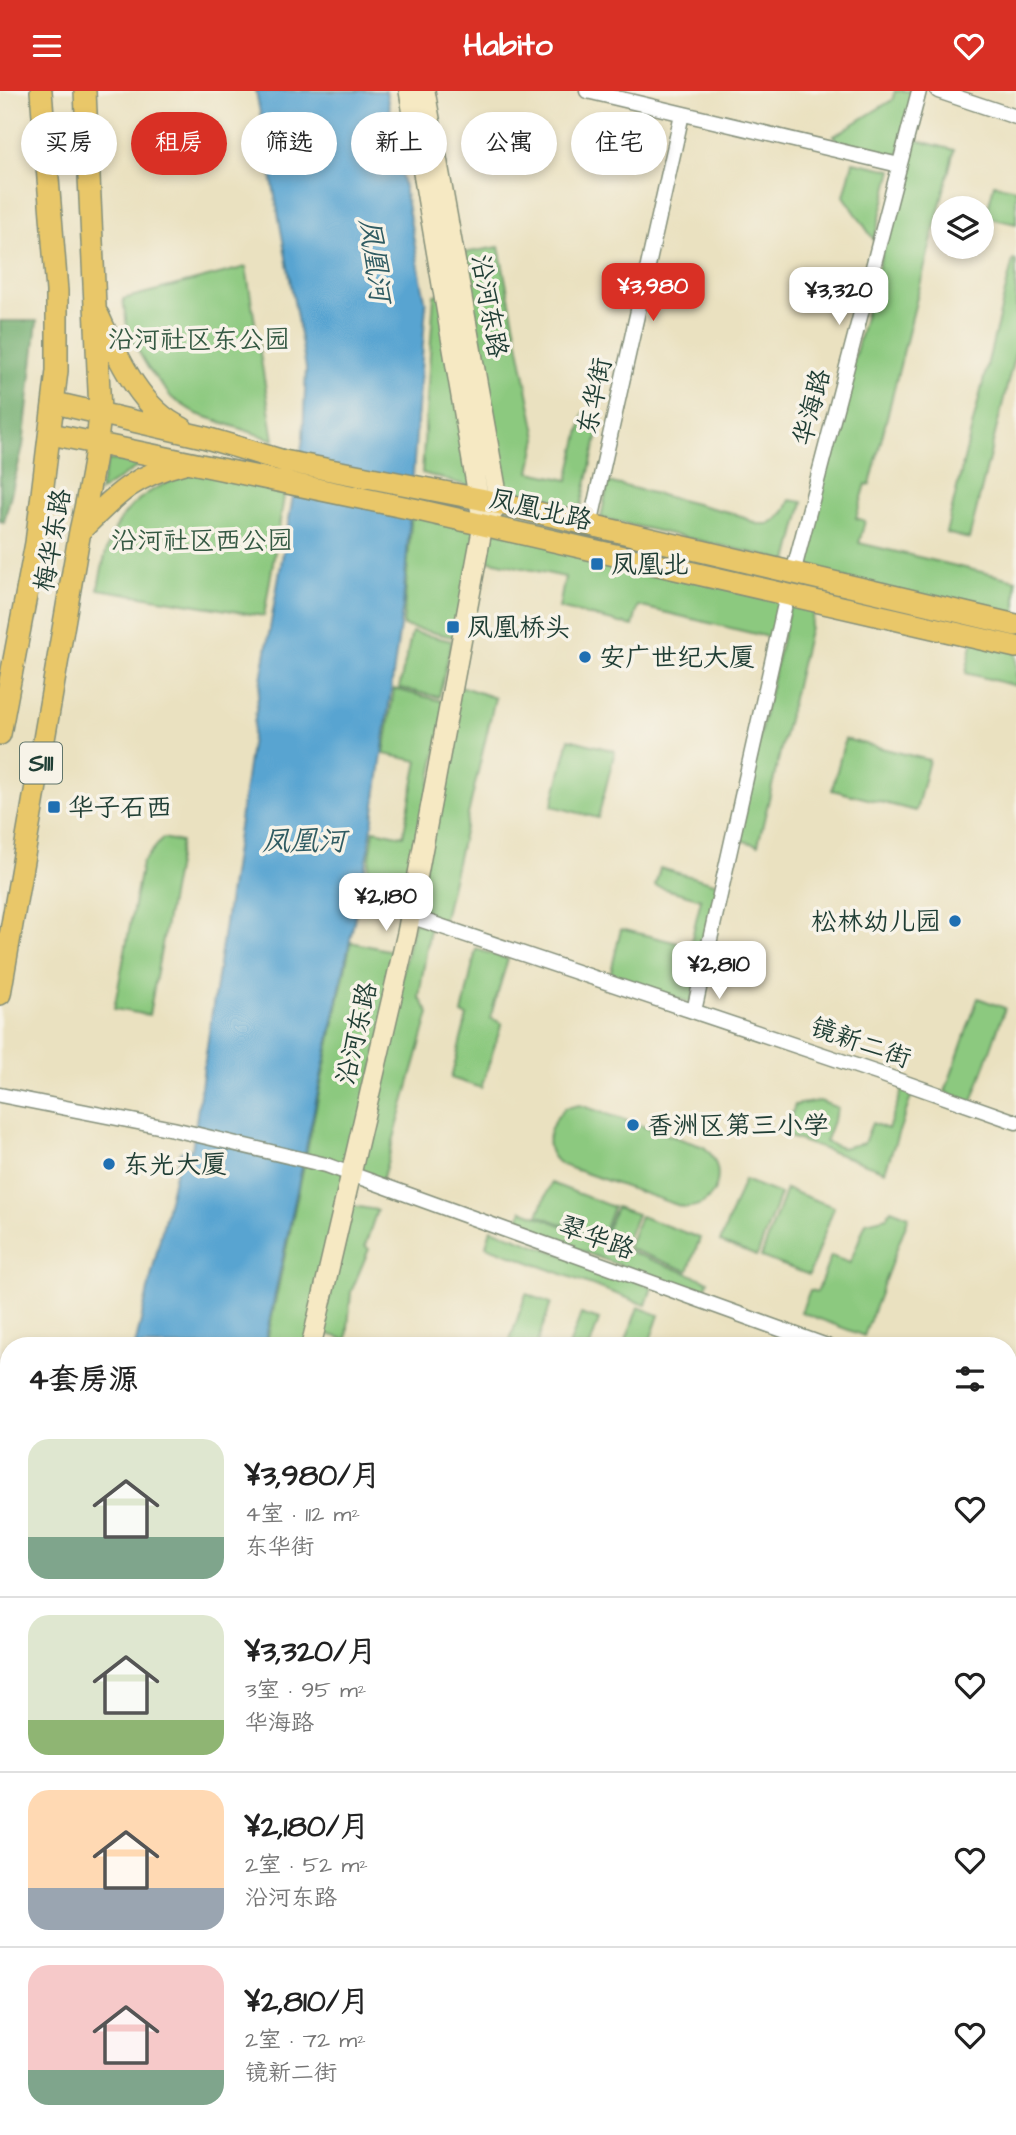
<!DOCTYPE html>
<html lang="zh">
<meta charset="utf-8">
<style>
body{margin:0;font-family:"Architects Daughter","LXGW WenKai TC",sans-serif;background:#f2f2f2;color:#222;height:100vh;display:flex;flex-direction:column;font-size:26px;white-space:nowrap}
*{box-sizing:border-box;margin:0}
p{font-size:23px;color:#767676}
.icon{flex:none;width:38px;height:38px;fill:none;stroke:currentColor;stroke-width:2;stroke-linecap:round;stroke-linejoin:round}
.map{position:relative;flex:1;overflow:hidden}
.drawer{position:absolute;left:0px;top:1246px;width:1017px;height:798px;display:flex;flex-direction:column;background:#fff;border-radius:28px 28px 0 0;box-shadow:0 4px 10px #0003}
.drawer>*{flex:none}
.guide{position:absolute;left:21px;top:21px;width:975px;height:63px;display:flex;gap:14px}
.fabs{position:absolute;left:931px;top:105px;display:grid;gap:14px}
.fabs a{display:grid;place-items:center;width:63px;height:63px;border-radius:50%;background:#fff;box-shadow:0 4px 10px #0003;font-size:35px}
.price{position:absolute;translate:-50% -60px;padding:0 16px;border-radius:14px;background:#fff;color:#222;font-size:23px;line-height:46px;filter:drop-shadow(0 2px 4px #0008)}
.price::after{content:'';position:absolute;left:50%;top:42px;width:21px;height:16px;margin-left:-10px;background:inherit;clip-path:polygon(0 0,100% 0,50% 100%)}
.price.active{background:#d93025;color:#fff}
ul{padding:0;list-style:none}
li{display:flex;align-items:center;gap:21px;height:175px;padding:0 28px}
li+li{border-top:2px solid #e0e0e0}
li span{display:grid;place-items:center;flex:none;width:196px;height:140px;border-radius:21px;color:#555}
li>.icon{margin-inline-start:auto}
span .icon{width:84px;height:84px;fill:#fffc;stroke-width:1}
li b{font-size:30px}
h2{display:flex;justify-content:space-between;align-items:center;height:84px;padding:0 28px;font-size:30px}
.chip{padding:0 24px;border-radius:32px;background:#fff;box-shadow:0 4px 10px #0003;font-size:24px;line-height:63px}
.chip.active{background:#d93025;color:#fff}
header{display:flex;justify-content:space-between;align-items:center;height:91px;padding:0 28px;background:#d93025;color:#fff;font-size:32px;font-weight:700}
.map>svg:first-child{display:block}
.green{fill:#8cc97f;stroke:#56835a;stroke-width:2}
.forest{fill:#71ad6e;stroke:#487551;stroke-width:2}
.water{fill:#58a4d1;stroke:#3c7082;stroke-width:2}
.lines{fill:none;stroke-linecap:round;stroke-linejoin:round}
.street-casing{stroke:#848f7a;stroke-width:17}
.secondary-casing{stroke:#848f7a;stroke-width:22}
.primary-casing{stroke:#848f7a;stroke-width:24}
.street{stroke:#fff;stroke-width:14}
.secondary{stroke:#f6e9c3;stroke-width:19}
.primary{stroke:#e9c769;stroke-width:21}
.poi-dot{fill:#1f6fb2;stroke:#f7f3e8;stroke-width:2.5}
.labels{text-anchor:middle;stroke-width:7;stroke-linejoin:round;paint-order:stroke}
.shield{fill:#f7f3e8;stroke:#60746a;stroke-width:2}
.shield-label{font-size:24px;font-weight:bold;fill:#1f3d34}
.street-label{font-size:26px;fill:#1f3d34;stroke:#f7f3e8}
.park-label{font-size:26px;fill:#355943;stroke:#f7f3e8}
.poi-label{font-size:26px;fill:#1f3d34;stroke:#f7f3e8;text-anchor:start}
.water-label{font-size:28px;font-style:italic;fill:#305c63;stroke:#f7f3e8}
</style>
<header><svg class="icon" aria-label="menu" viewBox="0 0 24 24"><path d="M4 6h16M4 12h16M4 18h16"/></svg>Habito<svg class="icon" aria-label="heart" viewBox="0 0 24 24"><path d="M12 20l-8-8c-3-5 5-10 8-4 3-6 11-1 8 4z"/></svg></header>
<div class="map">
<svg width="1016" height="2044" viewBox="0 0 1016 2044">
<rect width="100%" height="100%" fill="#f7f3e8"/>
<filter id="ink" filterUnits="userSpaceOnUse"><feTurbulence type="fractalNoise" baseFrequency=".0143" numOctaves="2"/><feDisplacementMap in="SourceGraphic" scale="14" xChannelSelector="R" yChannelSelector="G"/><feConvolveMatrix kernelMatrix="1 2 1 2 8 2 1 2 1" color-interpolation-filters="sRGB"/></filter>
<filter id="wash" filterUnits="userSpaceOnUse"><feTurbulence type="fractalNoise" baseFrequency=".00686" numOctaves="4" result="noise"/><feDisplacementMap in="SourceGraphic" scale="28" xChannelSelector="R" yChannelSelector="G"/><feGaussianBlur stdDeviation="1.57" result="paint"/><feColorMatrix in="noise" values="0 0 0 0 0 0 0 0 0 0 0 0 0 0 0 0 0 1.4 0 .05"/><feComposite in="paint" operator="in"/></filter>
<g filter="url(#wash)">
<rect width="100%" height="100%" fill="#eae1c0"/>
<path class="green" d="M 895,0 L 916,0 L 897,69 L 841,56 L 834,45 L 892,9 Z
M 912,48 L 954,59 L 870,394 L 866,393 L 856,427 L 865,430 L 859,452 L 1016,489 L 1016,528 L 799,477 Z
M 853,71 L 892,79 L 874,149 L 844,105 Z
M 994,93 L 1016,98 L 1016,133 L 986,126 Z
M 499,156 L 537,347 L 530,381 L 568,389 L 584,322 L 602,325 L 580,420 L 495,402 L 463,162 Z
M 1013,169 L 1016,170 L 1016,259 L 969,448 L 946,442 Z
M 246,176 L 274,349 L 197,323 L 172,307 L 148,277 L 128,242 L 123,208 Z
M 449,201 L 479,398 L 422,382 L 434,204 Z
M 108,369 L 146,370 L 99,401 Z
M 197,381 L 285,400 L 264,525 L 98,498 C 109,429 129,401 197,381 Z
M 608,391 L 736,423 L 757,433 L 768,433 L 777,428 L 784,421 L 790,409 L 803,411 L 788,470 L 601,427 Z
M 412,420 L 480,436 L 458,547 L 403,535 Z
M 487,438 L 782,505 L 772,547 L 638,515 L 633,535 L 559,517 L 565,486 L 481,468 Z
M 791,508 L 815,515 L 758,754 L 736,748 Z
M 412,541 L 452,550 L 439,606 L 399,597 Z
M 973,548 L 1016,558 L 1016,595 L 966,582 Z
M 457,594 L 495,607 L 443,832 L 416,823 Z
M 394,598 L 446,611 L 408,805 L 366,795 L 374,739 L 403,745 L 418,670 L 384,663 Z
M 569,648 L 615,660 L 598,727 L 552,715 Z
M 845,648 L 929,669 L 916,720 L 832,699 Z
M 163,747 L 181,751 L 149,924 L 114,918 L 142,772 Z
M 660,777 L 718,793 L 691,912 L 610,885 L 621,838 L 690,855 L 701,808 L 655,795 Z
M 414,831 L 430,837 L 419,906 L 429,922 L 382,1090 L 356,1080 Z
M 351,851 L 401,862 L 308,1255 L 266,1255 Z
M 476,858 L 508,868 L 490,927 L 502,932 L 481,997 L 451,987 L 467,925 L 462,923 Z
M 978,907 L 1005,917 L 972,1011 L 945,1001 Z
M 904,994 L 914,998 L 885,1080 L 784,1044 L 795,1014 L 820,1010 L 838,1017 L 825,1051 L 842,1057 L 864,1052 L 872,1032 L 888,1038 Z
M 580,1014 L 704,1056 C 730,1078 717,1119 683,1116 L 562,1074 C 539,1059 549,1033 565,1017 Z
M 744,1089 L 780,1103 L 757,1165 L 720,1151 Z
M 551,1092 L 613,1116 L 601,1148 L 538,1124 Z
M 786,1098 L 834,1116 L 809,1184 L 761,1166 Z
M 347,1114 L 377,1119 L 365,1155 L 369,1158 L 351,1201 L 347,1249 L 318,1240 Z
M 616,1116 L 637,1123 L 623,1158 L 708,1190 L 703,1205 L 516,1136 L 522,1119 L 602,1150 Z
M 891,1118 L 909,1125 L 864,1245 L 801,1221 L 810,1199 L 817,1201 L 831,1165 L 850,1172 L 866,1131 L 887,1126 Z
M 640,1125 L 700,1147 L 688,1180 L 628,1157 Z
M 491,1138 L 652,1196 L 646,1214 L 486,1155 Z
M 526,1203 L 551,1212 L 536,1255 L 508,1255 Z
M 638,1216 L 659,1224 L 648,1255 L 624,1255 Z
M 581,1223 L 599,1229 L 590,1255 L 569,1255 Z
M 394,2035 L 509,2035 L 533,2044 L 420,2044 Z"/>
<path class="forest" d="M 0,230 L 37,230 L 23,355 L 4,431 L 0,430 Z"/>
<path class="water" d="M 256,0 L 386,0 L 426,214 L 403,513 L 368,764 L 264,1255 L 135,1255 L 180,1061 L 192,1058 L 258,606 L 303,348 L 306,277 Z
M 9,1656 L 9,1969 L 0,1999 L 0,1672 Z"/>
</g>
<g filter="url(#ink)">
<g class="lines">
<defs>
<path id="street" d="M 587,0 L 899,74
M 938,0 L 1016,26
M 590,434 L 682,23
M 793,482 L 919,0
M 410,825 L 880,983 L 1016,1031
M 694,920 L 787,504
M 0,1004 L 173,1038 L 326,1074 L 827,1255
M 1008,1319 L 1016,1322
M 1008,1805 L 1016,1808
M 114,2044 L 117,2035
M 565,2044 L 568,2035"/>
<path id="secondary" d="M 425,0 L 499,413 L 490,425
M 311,1255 L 407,842 L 483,434 L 409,0"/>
<path id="primary" d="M 98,224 C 116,262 140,319 182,337
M 55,312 L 203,346 L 284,370 L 480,408 L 1016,534
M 51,343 L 418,419 L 1016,556
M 81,439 C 117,403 133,385 184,372
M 0,643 L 36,452 L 57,280 L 57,200 L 41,0
M 0,903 L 80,440 C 89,401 97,362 100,321 L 85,0
M 0,1914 L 9,1917
M 0,1932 L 9,1935
M 293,2035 L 319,2044
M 383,2035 L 410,2044"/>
</defs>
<use href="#street" class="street-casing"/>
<use href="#secondary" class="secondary-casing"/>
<use href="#primary" class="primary-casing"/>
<use href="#street" class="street"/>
<use href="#secondary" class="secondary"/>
<use href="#primary" class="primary"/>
</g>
</g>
<g class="poi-dot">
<rect x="590" y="466" width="14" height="14" rx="3.5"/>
<rect x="446" y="529" width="14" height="14" rx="3.5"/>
<circle cx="585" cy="566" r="7"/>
<rect x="47" y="709" width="14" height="14" rx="3.5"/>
<circle cx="955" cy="830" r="7"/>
<circle cx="633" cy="1034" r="7"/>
<circle cx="109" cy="1073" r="7"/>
</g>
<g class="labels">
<rect class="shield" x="20" y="651.5" width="42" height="41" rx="5"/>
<g class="shield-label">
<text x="41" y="680">S111</text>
</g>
<g class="street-label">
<text transform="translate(490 215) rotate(80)" y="9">沿河东路</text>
<text transform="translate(594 305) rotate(-78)" y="9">东华街</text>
<text transform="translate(811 316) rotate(-75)" y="9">华海路</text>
<text transform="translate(541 418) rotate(13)" y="9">凤凰北路</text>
<text transform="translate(52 449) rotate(-80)" y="9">梅华东路</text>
<text transform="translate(356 942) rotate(-77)" y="9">沿河东路</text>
<text transform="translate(861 951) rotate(19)" y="9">镜新二街</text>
<text transform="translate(597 1146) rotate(20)" y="9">翠华路</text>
</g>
<g class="park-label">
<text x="199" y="257">沿河社区东公园</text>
<text x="202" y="458">沿河社区西公园</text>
</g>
<g class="poi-label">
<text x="611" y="482">凤凰北</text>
<text x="467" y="545">凤凰桥头</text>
<text x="599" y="575">安广世纪大厦</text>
<text x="68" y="725">华子石西</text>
<text x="941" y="839" text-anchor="end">松林幼儿园</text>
<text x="647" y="1043">香洲区第三小学</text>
<text x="123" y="1082">东光大厦</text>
</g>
<g class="water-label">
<text transform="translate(376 169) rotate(82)" y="10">凤凰河</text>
<text x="304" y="759">凤凰河</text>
</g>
</g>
</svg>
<div class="fabs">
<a><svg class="icon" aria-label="layers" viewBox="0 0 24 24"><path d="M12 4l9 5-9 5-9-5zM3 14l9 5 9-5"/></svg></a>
</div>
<b class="price active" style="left:653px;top:232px">¥3,980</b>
<b class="price" style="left:839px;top:236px">¥3,320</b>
<b class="price" style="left:386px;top:842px">¥2,180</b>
<b class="price" style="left:719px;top:910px">¥2,810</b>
<div class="guide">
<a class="chip">买房</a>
<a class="chip active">租房</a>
<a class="chip">筛选</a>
<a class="chip">新上</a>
<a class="chip">公寓</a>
<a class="chip">住宅</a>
</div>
<section class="drawer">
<h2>4套房源<svg class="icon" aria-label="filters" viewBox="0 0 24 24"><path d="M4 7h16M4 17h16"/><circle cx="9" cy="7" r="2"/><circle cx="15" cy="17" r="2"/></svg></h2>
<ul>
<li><span style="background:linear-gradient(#dfe7d0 70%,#7fa58c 0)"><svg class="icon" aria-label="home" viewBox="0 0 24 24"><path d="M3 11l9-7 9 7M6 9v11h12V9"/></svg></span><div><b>¥3,980/月</b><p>4室 · 112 m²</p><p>东华街</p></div><svg class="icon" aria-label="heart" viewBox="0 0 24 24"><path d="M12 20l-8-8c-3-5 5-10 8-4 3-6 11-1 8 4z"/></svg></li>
<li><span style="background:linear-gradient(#dfe7d0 75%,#8fb573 0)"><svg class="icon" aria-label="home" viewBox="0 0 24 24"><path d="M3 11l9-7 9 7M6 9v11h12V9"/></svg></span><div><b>¥3,320/月</b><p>3室 · 95 m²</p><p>华海路</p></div><svg class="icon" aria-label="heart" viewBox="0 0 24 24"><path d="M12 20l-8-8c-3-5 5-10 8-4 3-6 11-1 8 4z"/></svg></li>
<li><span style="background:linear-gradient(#ffd9b3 70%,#9aa5b1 0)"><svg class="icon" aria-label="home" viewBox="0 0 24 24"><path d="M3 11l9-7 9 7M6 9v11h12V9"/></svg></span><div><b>¥2,180/月</b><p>2室 · 52 m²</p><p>沿河东路</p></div><svg class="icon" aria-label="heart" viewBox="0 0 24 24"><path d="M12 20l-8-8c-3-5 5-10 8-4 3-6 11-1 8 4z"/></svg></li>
<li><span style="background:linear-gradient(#f6c9c9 75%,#7fa58c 0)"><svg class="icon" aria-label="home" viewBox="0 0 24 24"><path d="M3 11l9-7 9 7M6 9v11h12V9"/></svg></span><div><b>¥2,810/月</b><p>2室 · 72 m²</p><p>镜新二街</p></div><svg class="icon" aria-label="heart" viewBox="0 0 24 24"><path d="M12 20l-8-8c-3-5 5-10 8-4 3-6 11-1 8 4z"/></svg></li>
</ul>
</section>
</div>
